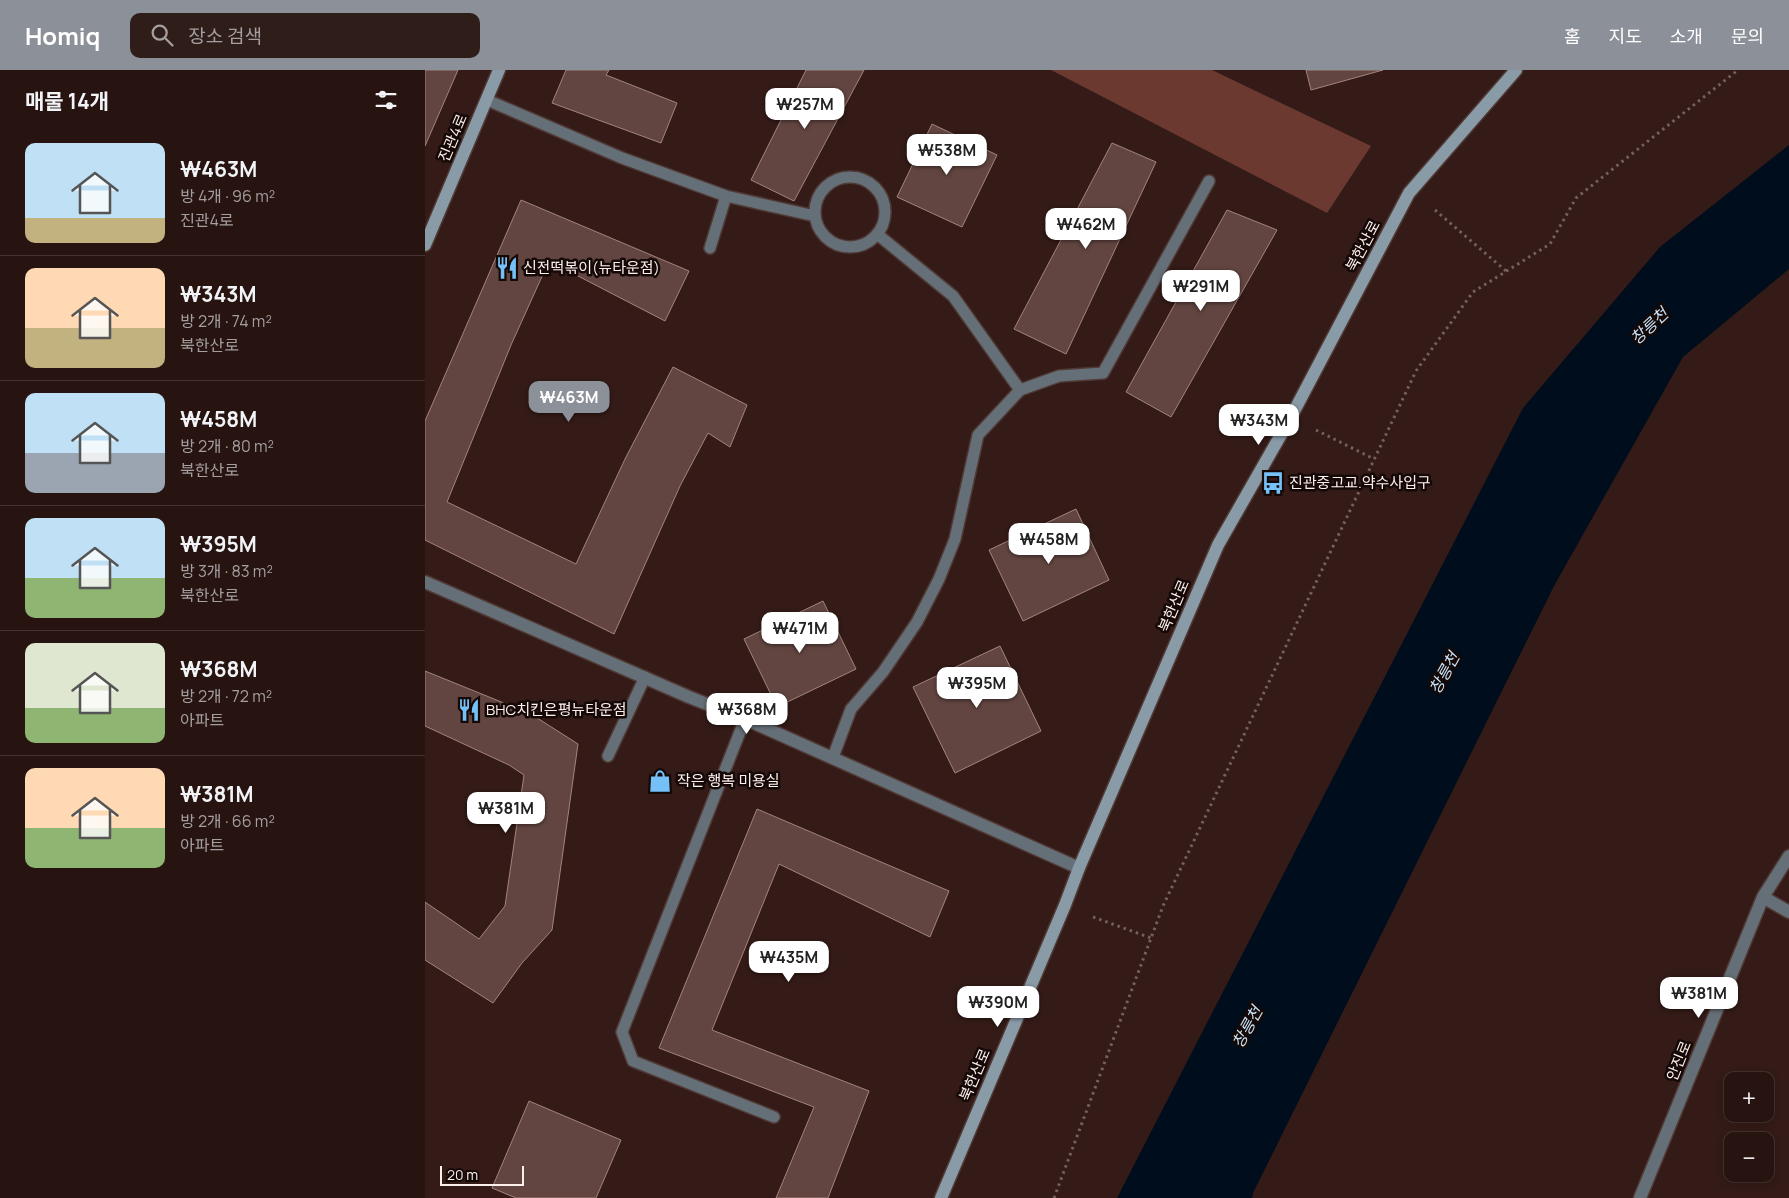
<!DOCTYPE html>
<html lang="ko">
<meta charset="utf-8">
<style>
body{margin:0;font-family:Manrope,"Noto Sans KR",sans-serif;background:#2f1d1a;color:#f1f3f6;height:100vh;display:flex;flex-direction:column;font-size:19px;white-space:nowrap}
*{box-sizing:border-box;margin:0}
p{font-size:16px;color:#a49e9f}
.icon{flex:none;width:28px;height:28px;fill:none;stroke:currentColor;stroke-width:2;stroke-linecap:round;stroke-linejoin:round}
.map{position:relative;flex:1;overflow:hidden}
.side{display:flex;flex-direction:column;background:#271411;width:425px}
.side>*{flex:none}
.tools{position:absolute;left:1299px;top:1002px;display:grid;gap:10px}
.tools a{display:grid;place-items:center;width:50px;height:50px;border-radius:10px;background:#271411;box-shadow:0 2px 8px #0003,0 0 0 1px #433331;font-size:25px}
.scale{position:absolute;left:15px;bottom:12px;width:84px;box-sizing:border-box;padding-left:5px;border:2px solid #fdefec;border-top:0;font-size:14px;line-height:18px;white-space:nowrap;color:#fdefec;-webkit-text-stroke:4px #140907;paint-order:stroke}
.price{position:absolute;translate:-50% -42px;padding:0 11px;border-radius:10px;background:#fff;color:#222;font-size:16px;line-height:32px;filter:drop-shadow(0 1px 2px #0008)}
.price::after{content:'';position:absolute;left:50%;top:30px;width:15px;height:11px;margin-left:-8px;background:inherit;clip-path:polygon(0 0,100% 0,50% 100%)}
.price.selected{background:#8c9099;color:#fff}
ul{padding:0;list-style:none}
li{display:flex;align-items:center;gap:15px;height:125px;padding:0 25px}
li+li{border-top:1px solid #433331}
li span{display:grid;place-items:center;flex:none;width:140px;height:100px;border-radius:10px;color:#555}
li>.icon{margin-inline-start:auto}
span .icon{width:60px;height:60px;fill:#fffc;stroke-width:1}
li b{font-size:21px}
h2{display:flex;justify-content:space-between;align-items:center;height:60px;padding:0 25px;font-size:21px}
header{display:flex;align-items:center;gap:30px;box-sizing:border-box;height:70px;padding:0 25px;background:#8c9099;color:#fff}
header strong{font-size:24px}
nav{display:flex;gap:28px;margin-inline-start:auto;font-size:18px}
.search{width:350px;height:45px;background:#2f1d1a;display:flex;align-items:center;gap:12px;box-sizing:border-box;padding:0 18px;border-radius:10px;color:#a49e9f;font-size:19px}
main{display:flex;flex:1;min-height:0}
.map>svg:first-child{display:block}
.green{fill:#6b3930}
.water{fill:#000d1c}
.building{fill:#624540;stroke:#a4847d}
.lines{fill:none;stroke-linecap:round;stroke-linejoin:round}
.lane-casing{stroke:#503935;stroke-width:14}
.street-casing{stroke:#503935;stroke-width:15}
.secondary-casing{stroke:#503935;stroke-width:15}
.path{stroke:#75605c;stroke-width:3;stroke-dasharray:2.5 4;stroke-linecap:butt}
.lane{stroke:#656f77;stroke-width:11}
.street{stroke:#656f77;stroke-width:12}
.secondary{stroke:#8a9ba8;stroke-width:12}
.labels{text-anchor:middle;stroke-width:5;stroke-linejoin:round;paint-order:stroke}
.street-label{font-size:15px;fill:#fdefec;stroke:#140907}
.poi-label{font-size:15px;fill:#fdefec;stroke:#140907;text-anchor:start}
.water-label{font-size:16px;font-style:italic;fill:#cae6fc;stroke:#140907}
</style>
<header>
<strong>Homiq</strong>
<div class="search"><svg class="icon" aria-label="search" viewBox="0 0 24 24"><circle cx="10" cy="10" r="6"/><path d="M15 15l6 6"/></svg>장소 검색</div>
<nav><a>홈</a><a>지도</a><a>소개</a><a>문의</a></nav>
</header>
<main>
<section class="side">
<h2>매물 14개<svg class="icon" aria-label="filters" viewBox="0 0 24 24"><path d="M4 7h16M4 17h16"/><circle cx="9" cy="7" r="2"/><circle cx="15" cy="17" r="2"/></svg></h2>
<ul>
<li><span style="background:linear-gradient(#bfe0f5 75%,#c2b280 0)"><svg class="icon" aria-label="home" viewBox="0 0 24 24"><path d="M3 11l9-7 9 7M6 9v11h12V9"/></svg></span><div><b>₩463M</b><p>방 4개 · 96 m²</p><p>진관4로</p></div></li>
<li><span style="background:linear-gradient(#ffd9b3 60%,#c2b280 0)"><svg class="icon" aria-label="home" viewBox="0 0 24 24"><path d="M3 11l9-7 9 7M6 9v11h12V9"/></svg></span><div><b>₩343M</b><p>방 2개 · 74 m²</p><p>북한산로</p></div></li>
<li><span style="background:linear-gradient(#bfe0f5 60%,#9aa5b1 0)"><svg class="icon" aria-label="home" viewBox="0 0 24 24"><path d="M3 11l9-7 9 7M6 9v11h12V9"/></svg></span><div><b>₩458M</b><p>방 2개 · 80 m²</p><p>북한산로</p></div></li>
<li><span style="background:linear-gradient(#bfe0f5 60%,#8fb573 0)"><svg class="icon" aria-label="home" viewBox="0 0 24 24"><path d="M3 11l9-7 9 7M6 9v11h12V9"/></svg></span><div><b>₩395M</b><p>방 3개 · 83 m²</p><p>북한산로</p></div></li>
<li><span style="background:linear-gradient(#dfe7d0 65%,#8fb573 0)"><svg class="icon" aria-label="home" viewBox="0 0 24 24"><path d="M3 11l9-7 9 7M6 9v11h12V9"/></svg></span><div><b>₩368M</b><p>방 2개 · 72 m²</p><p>아파트</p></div></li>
<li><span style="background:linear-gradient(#ffd9b3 60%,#8fb573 0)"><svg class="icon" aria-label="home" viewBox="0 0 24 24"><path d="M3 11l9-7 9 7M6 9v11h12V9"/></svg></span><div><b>₩381M</b><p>방 2개 · 66 m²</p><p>아파트</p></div></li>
</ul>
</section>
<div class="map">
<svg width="1364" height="1128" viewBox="0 0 1364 1128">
<rect width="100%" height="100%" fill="#341b17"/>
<path class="green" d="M 626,0 L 787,0 L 946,76 L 902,143 Z"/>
<path class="water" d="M 1364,75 L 1364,199 L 1258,287 L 1129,516 L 828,1123 L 827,1128 L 692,1128 L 1098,338 L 1235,177 Z"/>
<path class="building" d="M 0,0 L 33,0 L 0,76 Z
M 141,0 L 184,0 L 181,5 L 252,33 L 236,73 L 127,33 Z
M 381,0 L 439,0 L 369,131 L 326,110 Z
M 881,0 L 958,0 L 886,20 Z
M 507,54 L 572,85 L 537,157 L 472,127 Z
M 687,73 L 731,92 L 641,284 L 589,259 Z
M 96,130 L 264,201 L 240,251 L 124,191 L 86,275 L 22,432 L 151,494 L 200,389 L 248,297 L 322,335 L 305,377 L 283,363 L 255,416 L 189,564 L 0,470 L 0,351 Z
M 802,140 L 852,160 L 746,347 L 701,322 Z
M 651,439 L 684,510 L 598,551 L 564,480 Z
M 398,531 L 431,599 L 352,637 L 319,569 Z
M 575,576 L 616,661 L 530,703 L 488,617 Z
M 0,601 L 106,644 L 153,674 L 127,860 L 97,893 L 68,933 L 0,890 L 0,832 L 54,869 L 80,836 L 99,705 L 84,695 L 0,656 Z
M 332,739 L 524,821 L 505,867 L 354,794 L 287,960 L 444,1021 L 403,1128 L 351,1128 L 389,1037 L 234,978 Z
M 104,1031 L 196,1070 L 171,1128 L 91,1128 L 67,1118 Z"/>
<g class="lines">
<defs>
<path id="lane" d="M 62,30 L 197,88 L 301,126 L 390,146
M390 142a35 35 0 1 1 70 0a35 35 0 1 1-70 0Z
M 452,164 L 528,226 L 595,320
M 285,178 L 301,126
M 320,649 L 197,962 L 208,991 L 349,1047
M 183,686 L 220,607
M 408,687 L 426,639 L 458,602 L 492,552 L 514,509 L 530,469 L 553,365 L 595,320 L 634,306 L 678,303 L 784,111"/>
<path id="street" d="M 0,512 L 264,627 L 320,649 L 654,798
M 1338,827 L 1364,842
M 1215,1128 L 1338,827 L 1364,786"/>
<path id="secondary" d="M 0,175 L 74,0
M 516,1128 L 640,835 L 654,798 L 793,475 L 866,347 L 984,123 L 1091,0"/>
</defs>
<use href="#lane" class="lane-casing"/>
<use href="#street" class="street-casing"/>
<use href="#secondary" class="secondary-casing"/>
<path class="path" d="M 1010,140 L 1081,201
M 891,360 L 949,389
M 668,847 L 726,868
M 629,1128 L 738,836 L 991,301 L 1048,222 L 1125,174 L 1151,128 L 1313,0"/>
<use href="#lane" class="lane"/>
<use href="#street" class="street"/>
<use href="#secondary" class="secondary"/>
</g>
<defs>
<symbol id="restaurant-bare" viewBox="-9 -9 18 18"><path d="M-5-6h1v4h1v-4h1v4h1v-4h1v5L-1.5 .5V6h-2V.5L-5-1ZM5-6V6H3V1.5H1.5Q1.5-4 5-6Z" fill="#75c0f6" stroke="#140907" stroke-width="2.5" paint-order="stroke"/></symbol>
<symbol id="bus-bare" viewBox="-9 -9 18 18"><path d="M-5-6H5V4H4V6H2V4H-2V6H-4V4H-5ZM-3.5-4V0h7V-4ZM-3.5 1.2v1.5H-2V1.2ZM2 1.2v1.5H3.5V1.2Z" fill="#75c0f6" stroke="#140907" stroke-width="2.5" paint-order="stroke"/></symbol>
<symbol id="shop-bare" viewBox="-9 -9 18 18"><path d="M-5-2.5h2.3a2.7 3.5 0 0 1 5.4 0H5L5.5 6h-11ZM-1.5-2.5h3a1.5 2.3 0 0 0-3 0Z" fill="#75c0f6" stroke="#140907" stroke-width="2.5" paint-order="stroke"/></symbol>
</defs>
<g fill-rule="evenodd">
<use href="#restaurant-bare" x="66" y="182" width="32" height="32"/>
<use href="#bus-bare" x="832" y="397" width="32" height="32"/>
<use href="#restaurant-bare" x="28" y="624" width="32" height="32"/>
<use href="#shop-bare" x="219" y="695" width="32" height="32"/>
</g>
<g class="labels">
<g class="street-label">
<text transform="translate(28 68) rotate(-67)" y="5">진관4로</text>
<text transform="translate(938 176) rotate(-62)" y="5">북한산로</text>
<text transform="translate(749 536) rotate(-67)" y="5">북한산로</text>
<text transform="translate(1254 991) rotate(-68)" y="5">안진로</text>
<text transform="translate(550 1005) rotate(-67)" y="5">북한산로</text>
</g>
<g class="poi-label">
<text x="98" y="203">신전떡볶이(뉴타운점)</text>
<text x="864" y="418">진관중고교.약수사입구</text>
<text x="61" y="645">BHC치킨은평뉴타운점</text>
<text x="252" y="716">작은 행복 미용실</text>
</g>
<g class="water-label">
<text transform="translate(1224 256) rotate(-43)" y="6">창릉천</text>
<text transform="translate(1019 603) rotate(-61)" y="6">창릉천</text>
<text transform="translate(822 957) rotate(-61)" y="6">창릉천</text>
</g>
</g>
</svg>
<div class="tools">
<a>+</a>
<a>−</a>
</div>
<div class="scale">20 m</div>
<b class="price" style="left:380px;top:60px">₩257M</b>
<b class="price" style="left:522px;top:106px">₩538M</b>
<b class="price" style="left:661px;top:180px">₩462M</b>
<b class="price" style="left:776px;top:242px">₩291M</b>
<b class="price selected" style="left:144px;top:353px">₩463M</b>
<b class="price" style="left:834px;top:376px">₩343M</b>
<b class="price" style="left:624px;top:495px">₩458M</b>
<b class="price" style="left:375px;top:584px">₩471M</b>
<b class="price" style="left:552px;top:639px">₩395M</b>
<b class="price" style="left:322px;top:665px">₩368M</b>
<b class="price" style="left:81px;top:764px">₩381M</b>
<b class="price" style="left:364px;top:913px">₩435M</b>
<b class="price" style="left:1274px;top:949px">₩381M</b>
<b class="price" style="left:573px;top:958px">₩390M</b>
</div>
</main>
